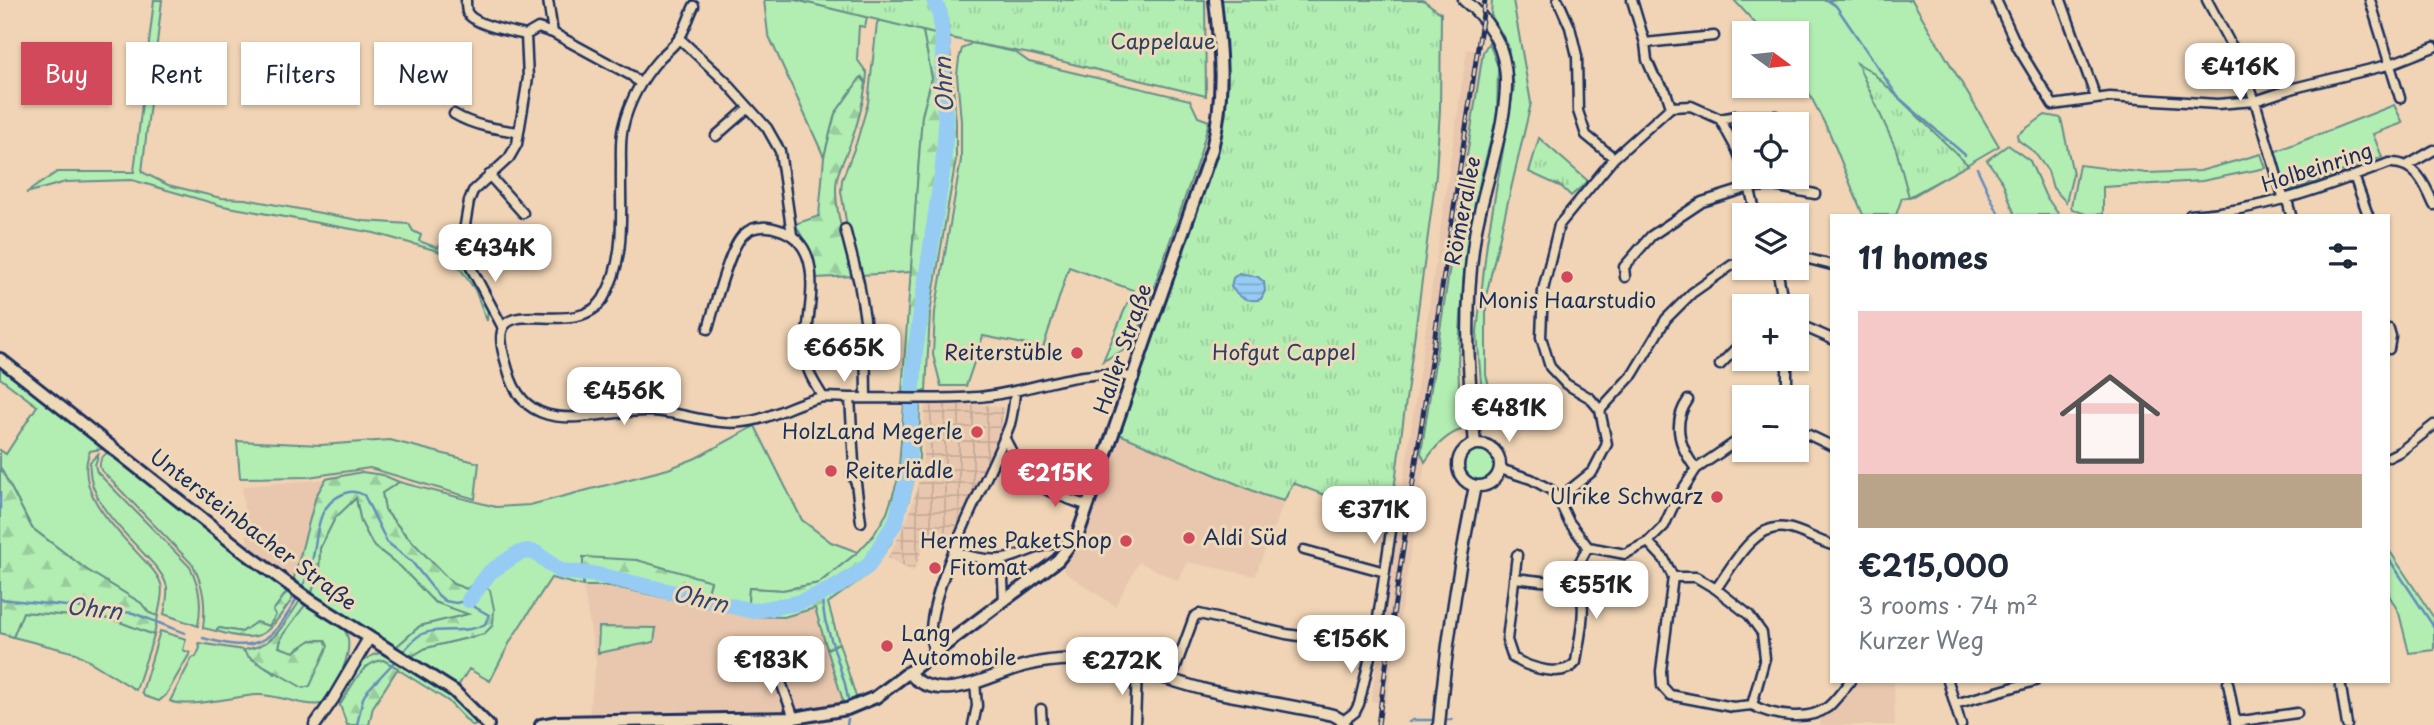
<!DOCTYPE html>
<meta charset="utf-8">
<style>
body{margin:0;font-family:"Playpen Sans",sans-serif;background:#f2f2f3;color:#1f2937;height:100vh;display:flex;flex-direction:column;font-size:26px;white-space:nowrap}
*{box-sizing:border-box;margin:0}
p{font-size:23px;color:#747a83}
.icon{flex:none;width:38px;height:38px;fill:none;stroke:currentColor;stroke-width:2;stroke-linecap:round;stroke-linejoin:round}
.map{position:relative;flex:1;overflow:hidden}
.side{position:absolute;left:1830px;top:214px;width:560px;height:469px;display:flex;flex-direction:column;background:#fff;border-radius:0px;box-shadow:0 2px 5px #0004}
.side>*{flex:none}
.guide{position:absolute;left:21px;top:42px;width:665px;height:63px;display:flex;gap:14px}
.needle{width:46px;rotate:105deg}
.tools{position:absolute;left:1732px;top:21px;display:grid;gap:14px}
.tools a{display:grid;place-items:center;width:77px;height:77px;border-radius:0px;background:#fff;box-shadow:0 2px 5px #0004;font-size:35px}
.price{position:absolute;translate:-50% -60px;padding:0 16px;border-radius:14px;background:#fff;color:#222;font-size:23px;line-height:46px;filter:drop-shadow(0 2px 4px #0008)}
.price::after{content:'';position:absolute;left:50%;top:42px;width:21px;height:16px;margin-left:-10px;background:inherit;clip-path:polygon(0 0,100% 0,50% 100%)}
.price.active{background:#d1495b;color:#fff}
ul{padding:0;list-style:none}
li{display:grid;align-content:center;gap:14px;height:371px;padding:0 28px}
li+li{border-top:2px solid #e0e1e3}
li span{display:grid;place-items:center;height:217px;border-radius:0px;color:#555}
li>.icon{margin-inline-start:auto}
span .icon{width:126px;height:126px;fill:#fffc;stroke-width:1}
li b{font-size:30px}
h2{display:flex;justify-content:space-between;align-items:center;height:84px;padding:0 28px;font-size:30px}
.pill{padding:0 24px;border-radius:0px;background:#fff;box-shadow:0 2px 5px #0004;font-size:24px;line-height:63px}
.pill.active{background:#d1495b;color:#fff}
.map>svg:first-child{display:block}
.built{fill:#e8c7ae}
.industrial{fill:url(#industrial-grid)}
.grass{fill:#b2edb2;stroke:#668e88;stroke-width:2}
.forest{fill:url(#forest-firs);stroke:#668e88;stroke-width:2}
.park{fill:url(#park-tufts);stroke:#668e88;stroke-width:2}
.water{fill:url(#water-rules);stroke:#658db8;stroke-width:2}
.lines{fill:none;stroke-linecap:round;stroke-linejoin:round}
.stream{stroke:#658db8;stroke-width:2.5}
.river{stroke:#96ccf4;stroke-width:16}
.minor-casing{stroke:#1b2f5e;stroke-width:13}
.tertiary-casing{stroke:#1b2f5e;stroke-width:15}
.secondary-casing{stroke:#1b2f5e;stroke-width:16}
.minor{stroke:#eed9b8;stroke-width:8}
.tertiary{stroke:#eed9b8;stroke-width:10}
.secondary{stroke:#eed9b8;stroke-width:10}
.rail-casing{stroke:#1b2f5e;stroke-width:5}
.rail{stroke:#eed9b8;stroke-width:2.5;stroke-dasharray:8;stroke-linecap:butt}
.poi-dot{fill:#d1495b;stroke:#eed9b8;stroke-width:2.5}
.labels{text-anchor:middle;stroke-width:6;stroke-linejoin:round;paint-order:stroke}
.park-label{font-size:21px;fill:#2a4266;stroke:#eed9b8}
.street-label{font-size:21px;fill:#1b2f5e;stroke:#eed9b8}
.poi-label{font-size:21px;fill:#1b2f5e;stroke:#eed9b8;text-anchor:end}
.water-label{font-size:23px;font-style:italic;fill:#2d4774;stroke:#eed9b8}
</style>
<div class="map">
<svg width="2434" height="725" viewBox="0 0 2434 725">
<defs>
<pattern id="industrial-grid" width="8" height="8" patternUnits="userSpaceOnUse" patternTransform="scale(1.75)"><rect width="8" height="8" fill="#e8c7ae"/><path d="M0 4h8M4 0v8" fill="none" stroke="#c6ab98"/></pattern>
<pattern id="forest-firs" width="22" height="20" patternUnits="userSpaceOnUse" patternTransform="scale(1.75)"><rect width="22" height="20" fill="#b2edb2"/><path d="M5 1l3.5 6h-7zM16 11l3.5 6h-7z" fill="#98cc9c"/></pattern>
<pattern id="park-tufts" width="24" height="20" patternUnits="userSpaceOnUse" patternTransform="scale(1.75)"><rect width="24" height="20" fill="#b2edb2"/><path d="M3 7l-1-3M5 7V3M7 7l1-3M15 17l-1-3M17 17v-4M19 17l1-3" fill="none" stroke="#98cc9c"/></pattern>
<pattern id="water-rules" width="6" height="5" patternUnits="userSpaceOnUse" patternTransform="scale(1.75)"><rect width="6" height="5" fill="#96ccf4"/><path d="M0 2.5h6" fill="none" stroke="#7aa6c9"/></pattern>
</defs>
<rect width="100%" height="100%" fill="#f0d4b5"/>
<filter id="ink" filterUnits="userSpaceOnUse"><feTurbulence type="fractalNoise" baseFrequency=".0143" numOctaves="2"/><feDisplacementMap in="SourceGraphic" scale="14" xChannelSelector="R" yChannelSelector="G"/><feConvolveMatrix kernelMatrix="1 2 1 2 8 2 1 2 1" color-interpolation-filters="sRGB"/></filter>
<g filter="url(#ink)">
<path class="built" d="M 1467,49 L 1483,52 L 1421,453 L 1425,462 L 1386,704 L 1371,701 Z
M 1119,434 L 1263,495 L 1284,501 L 1255,576 L 1188,562 L 1178,581 L 1139,562 L 1115,606 L 1066,573 L 1061,563 L 1083,539 Z
M 326,479 L 316,496 L 293,582 L 248,549 L 242,489 L 246,486 Z
M 583,586 L 610,586 L 747,616 L 784,617 L 816,608 L 844,704 L 785,715 L 589,716 L 596,661 Z
M 1855,681 L 1894,681 L 1895,725 L 1820,725 L 1821,717 L 1831,711 L 1851,690 Z"/>
<path class="industrial" d="M 925,405 L 987,405 L 1005,408 L 1000,430 L 950,545 L 928,536 L 913,572 L 888,558 L 908,517 L 917,489 L 923,458 Z"/>
<path class="grass" d="M 154,0 L 162,0 L 142,172 L 168,185 L 221,198 L 245,199 L 364,221 L 409,224 L 413,231 L 421,235 L 419,241 L 438,248 L 442,242 L 457,249 L 488,307 L 487,321 L 475,290 L 457,264 L 438,251 L 374,233 L 223,206 L 132,180 L 66,182 L 26,193 L 57,172 L 134,172 Z
M 764,0 L 796,0 L 867,17 L 865,27 L 859,26 L 857,59 L 867,73 L 866,83 L 862,77 L 835,114 L 824,157 L 768,34 Z
M 1492,0 L 1513,0 L 1531,103 L 1486,296 L 1486,375 L 1497,413 L 1484,421 L 1477,332 L 1487,242 L 1514,87 L 1508,45 L 1491,15 Z
M 1734,0 L 1912,0 L 1999,146 L 1913,196 L 1902,198 L 1896,215 L 1863,215 L 1830,134 L 1808,91 L 1797,75 L 1797,33 L 1764,33 Z
M 880,20 L 923,31 L 932,78 L 922,116 L 911,272 L 860,275 L 847,227 L 841,191 L 842,180 L 856,144 L 868,103 L 877,23 Z
M 1489,42 L 1498,67 L 1497,117 L 1481,177 L 1464,272 L 1458,362 L 1461,430 C 1445,435 1434,448 1425,462 L 1421,453 L 1483,52 Z
M 972,43 L 1015,52 L 1029,62 L 1190,100 L 1198,117 L 1209,121 L 1200,154 L 1134,345 L 1103,361 L 1133,290 L 1069,267 L 1043,348 L 983,336 L 966,386 L 941,386 L 933,355 L 935,312 L 961,160 L 961,121 L 957,75 L 959,59 L 962,49 Z
M 2394,105 L 2403,123 L 2373,134 L 2382,157 L 2288,191 L 2283,186 L 2274,152 Z
M 2045,115 L 2061,118 L 2073,174 L 2066,202 L 2053,188 L 2048,171 L 2034,152 L 2018,140 L 2017,135 Z
M 2008,145 L 2030,161 L 2045,195 L 2059,215 L 2015,215 L 2003,183 L 1987,160 Z
M 2261,154 L 2266,168 L 2202,181 L 2103,187 L 2103,214 L 2088,215 L 2072,209 L 2071,206 L 2079,165 L 2147,173 L 2200,171 Z
M 0,364 L 100,443 L 102,449 L 90,451 C 73,491 117,530 142,558 C 149,565 158,574 161,584 C 164,594 159,607 158,616 L 149,613 L 141,603 L 87,570 L 32,528 L 0,467 L 0,450 L 6,454 L 37,406 L 0,378 Z
M 755,426 L 802,520 L 831,542 L 858,552 L 819,583 L 783,590 L 749,588 L 747,616 L 704,606 L 711,582 L 583,557 L 583,586 L 551,578 L 511,640 L 490,681 L 469,669 L 458,686 L 412,656 L 426,648 L 484,634 L 467,589 L 453,584 L 403,532 L 385,510 L 382,493 L 399,482 L 496,507 L 530,505 L 668,469 L 696,458 Z
M 390,440 L 479,463 L 475,499 L 370,468 L 308,477 L 240,478 L 237,441 L 321,445 Z
M1462 466a16 16 0 1 1 32 0a16 16 0 1 1-32 0Z
M 108,452 L 112,453 L 288,590 L 273,611 L 276,615 L 269,626 L 256,622 L 242,632 L 220,628 L 216,631 L 203,628 C 206,605 204,587 193,565 L 101,470 C 98,462 101,457 108,452 Z
M 99,453 L 95,465 L 97,472 L 190,567 C 200,587 202,604 198,626 L 164,614 C 166,605 168,596 167,587 C 164,574 153,564 145,555 C 122,530 86,499 90,462 Z
M 356,498 L 361,522 L 373,545 L 401,567 L 434,602 L 470,614 L 420,626 L 396,647 L 311,595 L 319,571 L 320,548 L 335,518 Z
M 2389,550 L 2434,618 L 2434,650 L 2409,653 L 2399,613 L 2389,595 Z
M 307,602 C 318,610 334,618 343,628 C 359,646 335,690 322,704 C 301,707 279,694 257,695 C 237,696 185,709 170,701 L 192,658 L 196,657 L 200,648 L 199,643 L 243,650 L 249,657 L 275,674 L 311,640 L 293,652 L 279,647 L 282,636 Z
M 23,612 L 112,619 L 154,635 L 136,690 L 76,653 L 13,637 Z
M 599,627 L 656,628 L 654,642 L 598,653 Z
M 160,631 L 186,639 L 183,650 L 190,653 L 166,695 L 159,701 L 144,696 L 142,692 Z
M 839,643 L 857,700 L 844,704 L 827,649 Z
M 381,653 C 413,669 457,695 477,725 L 471,725 L 448,701 L 383,660 L 365,667 L 340,705 L 339,700 C 349,684 360,654 381,653 Z"/>
<path class="forest" d="M 923,31 L 949,37 L 956,122 L 956,159 L 930,313 L 926,391 L 902,392 L 922,116 L 932,78 Z
M 861,77 L 866,83 C 863,103 858,123 851,142 C 847,154 840,165 837,178 C 832,206 847,248 854,276 L 816,278 L 809,249 L 795,224 L 819,216 L 824,157 L 835,114 Z
M 904,403 L 920,403 L 919,458 L 908,503 L 891,543 L 871,572 L 828,603 L 839,643 L 827,649 L 815,608 L 784,617 L 747,616 L 749,588 L 783,590 L 819,583 L 858,552 L 873,536 L 887,513 L 898,479 Z
M 0,467 L 32,528 L 87,570 L 141,603 L 149,613 L 158,616 L 154,635 L 112,619 L 23,612 L 13,637 L 0,633 Z
M 362,472 L 383,475 L 399,482 L 382,493 L 385,510 L 403,532 L 453,584 L 467,589 L 476,581 L 490,590 L 494,609 L 493,625 L 484,634 L 426,648 L 412,656 L 396,647 L 420,626 L 468,614 L 434,602 L 401,567 L 373,545 L 361,522 L 356,498 L 335,518 L 320,548 L 319,571 L 311,595 L 293,582 L 316,496 L 326,479 Z
M 583,557 L 637,560 L 711,581 L 704,606 L 610,586 L 583,586 Z
M 287,592 L 293,598 C 266,635 264,645 216,631 L 219,628 L 242,632 L 256,622 L 269,626 L 276,615 L 273,611 Z
M 300,601 L 305,605 L 282,636 L 279,647 L 294,652 L 311,640 L 325,640 L 328,646 L 310,686 L 303,688 L 249,657 L 243,650 C 275,646 283,625 300,601 Z
M 383,660 L 398,668 L 373,707 L 369,725 L 347,725 L 340,705 C 352,687 360,663 383,660 Z"/>
<path class="park" d="M 796,0 L 1205,0 L 1206,96 L 1031,54 L 972,43 Z
M 1222,0 L 1423,0 L 1441,13 L 1440,109 L 1436,175 L 1390,520 L 1293,483 L 1284,501 L 1263,495 L 1119,434 L 1204,189 L 1224,121 L 1228,82 Z
M 1857,63 L 1871,71 L 1968,165 L 1909,197 L 1896,149 Z
M 1539,138 L 1588,181 L 1571,196 L 1562,187 L 1529,172 Z"/>
<path class="water" d="M 1239,273 L 1258,277 L 1264,282 L 1265,291 L 1261,299 C 1248,303 1239,298 1231,287 L 1233,278 Z"/>
<g class="lines">
<path class="stream" d="M 1827,0 L 1836,6 L 1898,97 L 1965,155
M 1977,168 L 1999,215
M 0,493 L 0,510
M 2389,559 L 2434,627
M 301,590 C 305,582 309,574 311,565 C 319,539 313,507 343,494 C 351,490 357,491 364,495 L 387,542 L 412,562 L 438,595 L 445,601 L 456,603 L 469,600 L 471,605 L 489,615 L 485,624 C 466,635 436,626 420,635 C 413,639 406,649 400,655
M 821,594 L 825,620 L 845,684 L 848,699
M 0,599 L 133,613 L 185,633
M 203,638 C 256,653 272,645 298,596
M 1442,720 L 1452,720
M 1409,722 L 1413,720 L 1435,720
M 357,725 L 363,698 L 367,691 L 396,660
M 847,725 L 848,719"/>
<path class="river" d="M 469,600 L 490,572 L 517,554 L 527,551 L 536,553 L 560,571 L 598,575 L 753,611 L 797,603 L 821,594 L 838,586 L 868,566 L 896,521 L 908,474 L 915,352 L 943,167 L 946,125 L 942,84 L 943,49 L 940,14 L 934,0"/>
<defs>
<path id="minor" d="M 466,0 C 466,4 466,8 467,12 C 473,25 512,32 526,35 L 528,78 L 517,144 L 509,158 L 473,191 L 469,201 L 463,237 L 463,251 L 468,262 L 503,328
M 548,0 L 553,33
M 1558,0 L 1570,27 L 1577,56 L 1578,111 L 1586,135 L 1614,158
M 1632,0 L 1645,43 L 1647,60 L 1654,76 L 1666,92 L 1671,107
M 1996,0 L 2018,48 L 2053,105 L 2110,97 L 2217,104 L 2255,101 L 2294,88 L 2388,65 L 2434,47
M 2061,0 L 2096,98
M 2207,0 L 2240,62 L 2255,101 L 2284,200
M 2370,0 L 2400,98
M 694,6 C 689,16 686,28 680,37 C 675,45 667,51 660,58 C 643,77 629,101 623,127 C 620,140 621,153 621,166 C 620,211 627,260 603,299 C 579,337 510,300 502,331 C 499,343 505,359 508,370 C 527,442 595,410 648,411 C 680,411 711,426 743,422 C 771,420 798,400 824,397 C 834,397 844,398 853,398 C 894,398 936,400 978,397 C 1030,393 1081,365 1134,378
M 526,35 L 538,28 L 553,33 L 632,76 L 640,84
M 679,38 L 725,81 L 767,128 L 780,151 L 792,235
M 1645,43 L 1714,36
M 454,114 C 474,126 496,129 519,132
M 1720,119 L 1736,116 L 1776,116
M 716,136 L 748,108
M 2408,165 L 2434,150
M 489,175 L 523,213
M 2354,176 L 2368,215
M 1747,177 L 1756,215
M 2287,200 L 2291,215
M 2190,215 C 2262,211 2322,188 2389,163 C 2415,161 2425,184 2434,205
M 845,229 L 859,283 L 865,319 L 866,398
M 1797,256 L 1832,265
M 1777,268 L 1784,306
M 1625,277 L 1624,267 L 1651,236 L 1702,202 L 1750,187 L 1774,186 L 1815,194
M 1797,328 L 1807,328 L 1832,339
M 708,329 C 714,309 729,248 743,235 C 748,230 755,227 762,227 C 769,226 777,229 783,231 C 831,251 803,320 806,359 C 807,373 816,385 823,397
M 2389,329 L 2391,336 L 2389,349
M 1720,365 L 1745,339
M 1787,397 L 1787,359
M 850,398 L 854,463 L 852,475 L 856,483 L 861,522
M 1688,400 C 1671,424 1680,448 1696,469
M 1600,410 L 1633,374 L 1666,319 L 1692,293 L 1732,265 L 1745,263
M 1797,434 L 1809,435 L 1832,446
M 1004,437 C 1010,448 1016,461 1024,472 C 1039,491 1066,498 1088,506
M 2389,457 L 2401,451 L 2434,425
M 1500,469 L 1531,479 L 1551,490 L 1558,499 L 1569,522 L 1588,547 L 1625,554 L 1648,542 L 1664,526 L 1676,500 L 1696,469 L 1734,443 L 1745,441
M 1558,499 L 1593,471 L 1607,444 L 1600,410 L 1590,398 L 1566,384 L 1550,367 L 1541,337 L 1543,290 L 1559,225 L 1614,158 L 1671,107 L 1691,106 L 1720,119 L 1737,150 L 1745,171
M 1648,542 L 1664,559 L 1673,577 L 1661,671 L 1662,686 L 1670,695 L 1733,707 L 1752,705
M 1304,550 L 1385,572
M 954,551 C 970,557 987,561 1004,559 C 1023,556 1050,537 1068,546
M 1517,555 L 1507,640 L 1513,658 C 1530,668 1563,679 1576,662 C 1580,632 1591,599 1572,574
M 1002,559 L 1004,601
M 1673,577 L 1696,577 L 1716,589 L 1749,615 L 1762,633 L 1765,658 L 1752,705
M 1514,578 C 1532,579 1560,588 1574,572 C 1579,565 1583,555 1588,547
M 1716,589 C 1732,567 1753,523 1786,528 C 1801,530 1817,541 1832,545
M 935,652 C 911,615 995,467 1010,424 C 1013,413 1014,403 1015,392
M 775,666 L 794,718
M 1171,680 L 1194,617 L 1199,614 L 1286,634 L 1373,647
M 1948,681 L 1961,725
M 2340,681 L 2347,725
M 2228,683 L 2236,725
M 1955,704 L 2035,681
M 1752,705 C 1772,716 1808,722 1828,707 C 1836,700 1844,689 1850,681
M 1041,709 L 1042,725
M 1343,721 L 1355,712 L 1359,704 L 1376,631 L 1392,524
M 2235,722 L 2297,713
M 973,725 L 977,706 L 975,682
M 1135,725 L 1137,670"/>
<path id="tertiary" d="M 1464,0 C 1485,17 1501,40 1505,67 C 1512,114 1483,186 1475,235 C 1464,308 1468,372 1475,444
M1458 465a21 21 0 1 1 42 0a21 21 0 1 1-42 0Z
M 908,672 C 938,707 988,676 1023,666 C 1034,663 1048,661 1060,660 C 1110,656 1159,678 1206,690 C 1248,700 1291,705 1333,715 L 1340,719 L 1345,725
M 315,725 L 333,699 L 369,638
M 1439,725 C 1446,645 1459,565 1475,486"/>
<path id="secondary" d="M 0,359 L 243,551 L 310,600 L 454,691 L 488,725
M 541,725 L 558,722 L 794,718 L 847,709 L 876,697 L 1058,560 L 1078,534 L 1212,149 C 1225,95 1221,54 1215,0"/>
</defs>
<use href="#minor" class="minor-casing"/>
<use href="#tertiary" class="tertiary-casing"/>
<use href="#secondary" class="secondary-casing"/>
<use href="#minor" class="minor"/>
<use href="#tertiary" class="tertiary"/>
<use href="#secondary" class="secondary"/>
<defs>
<path id="rail" d="M 1378,725 L 1390,636 L 1485,0"/>
</defs>
<use href="#rail" class="rail-casing"/>
<use href="#rail" class="rail"/>
</g>
</g>
<g class="poi-dot">
<circle cx="1567" cy="277" r="7"/>
<circle cx="1077" cy="353" r="7"/>
<circle cx="977" cy="432" r="7"/>
<circle cx="831" cy="471" r="7"/>
<circle cx="1717" cy="497" r="7"/>
<circle cx="1189" cy="538" r="7"/>
<circle cx="1126" cy="541" r="7"/>
<circle cx="935" cy="568" r="7"/>
<circle cx="887" cy="646" r="7"/>
</g>
<g class="labels">
<g class="park-label">
<text x="1163" y="49">Cappelaue</text>
<text x="1284" y="360">Hofgut Cappel</text>
</g>
<g class="street-label">
<text transform="translate(2317 168) rotate(-18)" y="7">Holbeinring</text>
<text transform="translate(1463 211) rotate(-79)" y="7">Römerallee</text>
<text transform="translate(1123 349) rotate(-71)" y="7">Haller Straße</text>
<text transform="translate(253 530) rotate(37)" y="7">Untersteinbacher Straße</text>
</g>
<g class="poi-label">
<text x="1567" y="308" text-anchor="middle">Monis Haarstudio</text>
<text x="1063" y="360">Reiterstüble</text>
<text x="963" y="439">HolzLand Megerle</text>
<text x="845" y="478" text-anchor="start">Reiterlädle</text>
<text x="1703" y="504">Ulrike Schwarz</text>
<text x="1203" y="545" text-anchor="start">Aldi Süd</text>
<text x="1112" y="548">Hermes PaketShop</text>
<text x="949" y="575" text-anchor="start">Fitomat</text>
<text x="901" y="641" text-anchor="start">Lang<tspan x="901" dy="24">Automobile</tspan></text>
</g>
<g class="water-label">
<text transform="translate(944 85) rotate(-93)" y="8">Ohrn</text>
<text transform="translate(700 599) rotate(13)" y="8">Ohrn</text>
<text transform="translate(94 609) rotate(6)" y="8">Ohrn</text>
</g>
</g>
</svg>
<div class="tools">
<a><svg class="needle" viewBox="-14 -14 28 28"><path d="M0-13l5 13h-10z" fill="#e53935"/><path d="M0 13l5-13h-10z" fill="#747a83"/></svg></a>
<a><svg class="icon" aria-label="locate" viewBox="0 0 24 24"><circle cx="12" cy="12" r="6"/><path d="M12 2v4M12 18v4M2 12h4M18 12h4"/></svg></a>
<a><svg class="icon" aria-label="layers" viewBox="0 0 24 24"><path d="M12 4l9 5-9 5-9-5zM3 14l9 5 9-5"/></svg></a>
<a>+</a>
<a>−</a>
</div>
<b class="price" style="left:2240px;top:103px">€416K</b>
<b class="price" style="left:495px;top:284px">€434K</b>
<b class="price" style="left:844px;top:384px">€665K</b>
<b class="price" style="left:624px;top:427px">€456K</b>
<b class="price" style="left:1509px;top:444px">€481K</b>
<b class="price active" style="left:1055px;top:509px">€215K</b>
<b class="price" style="left:1374px;top:546px">€371K</b>
<b class="price" style="left:1596px;top:621px">€551K</b>
<b class="price" style="left:1351px;top:675px">€156K</b>
<b class="price" style="left:771px;top:696px">€183K</b>
<b class="price" style="left:1122px;top:697px">€272K</b>
<div class="guide">
<a class="pill active">Buy</a>
<a class="pill">Rent</a>
<a class="pill">Filters</a>
<a class="pill">New</a>
</div>
<section class="side">
<h2>11 homes<svg class="icon" aria-label="filters" viewBox="0 0 24 24"><path d="M4 7h16M4 17h16"/><circle cx="9" cy="7" r="2"/><circle cx="15" cy="17" r="2"/></svg></h2>
<ul>
<li><span style="background:linear-gradient(#f6c9c9 75%,#b9a48a 0)"><svg class="icon" aria-label="home" viewBox="0 0 24 24"><path d="M3 11l9-7 9 7M6 9v11h12V9"/></svg></span><div><b>€215,000</b><p>3 rooms · 74 m²</p><p>Kurzer Weg</p></div></li>
</ul>
</section>
</div>
